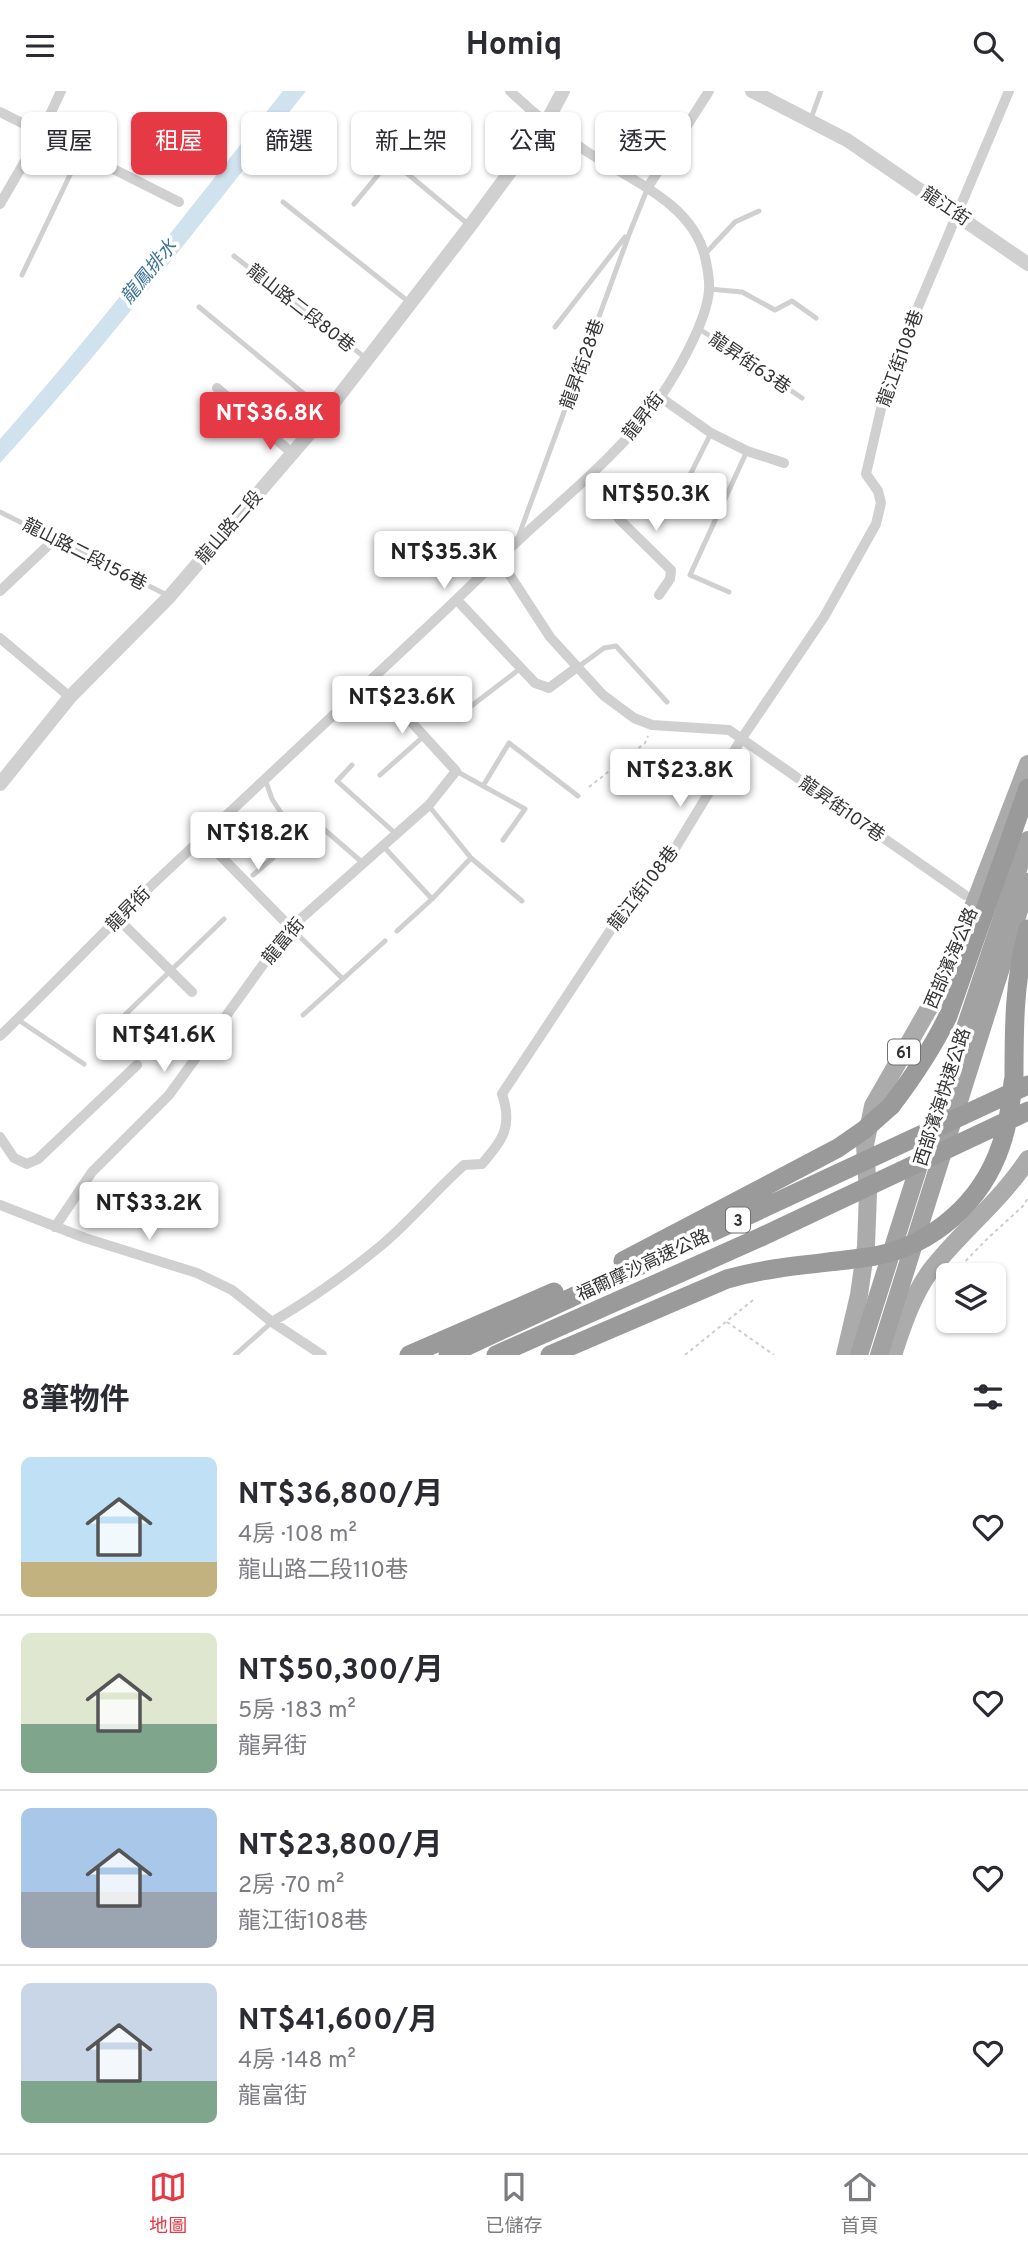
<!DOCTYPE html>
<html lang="zh-TW">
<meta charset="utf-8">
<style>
body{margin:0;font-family:Overpass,"Noto Sans TC",sans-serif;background:#f7f7f7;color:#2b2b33;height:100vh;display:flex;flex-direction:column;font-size:26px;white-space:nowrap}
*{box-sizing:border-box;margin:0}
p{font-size:23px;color:#7c7c81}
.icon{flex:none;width:38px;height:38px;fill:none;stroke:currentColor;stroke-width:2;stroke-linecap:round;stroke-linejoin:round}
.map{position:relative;height:1264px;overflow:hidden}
.sheet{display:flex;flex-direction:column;background:#fff;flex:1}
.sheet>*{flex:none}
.top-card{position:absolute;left:21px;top:21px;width:987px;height:63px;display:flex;gap:14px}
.fabs{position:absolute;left:936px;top:1172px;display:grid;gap:14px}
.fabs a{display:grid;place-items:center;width:70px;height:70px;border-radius:10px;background:#fff;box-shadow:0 2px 5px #0004;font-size:35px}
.price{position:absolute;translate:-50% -60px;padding:0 16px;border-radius:7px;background:#fff;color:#222;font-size:23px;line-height:46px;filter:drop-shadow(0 2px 4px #0008)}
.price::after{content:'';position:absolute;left:50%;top:42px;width:21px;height:16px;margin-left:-10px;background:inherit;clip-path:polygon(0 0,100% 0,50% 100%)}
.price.on{background:#e63946;color:#fff}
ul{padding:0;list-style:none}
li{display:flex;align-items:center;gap:21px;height:175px;padding:0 21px}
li+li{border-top:2px solid #e1e1e2}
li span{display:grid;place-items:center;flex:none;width:196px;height:140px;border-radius:10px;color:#555}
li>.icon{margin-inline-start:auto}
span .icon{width:84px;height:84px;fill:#fffc;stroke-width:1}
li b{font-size:30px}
h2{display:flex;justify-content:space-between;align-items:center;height:84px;padding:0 21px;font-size:30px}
.chip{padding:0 24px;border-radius:10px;background:#fff;box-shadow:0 2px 5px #0004;font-size:24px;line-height:63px}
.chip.on{background:#e63946;color:#fff}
header{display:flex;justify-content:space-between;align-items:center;height:91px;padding:0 21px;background:#fff;font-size:32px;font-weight:700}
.menu{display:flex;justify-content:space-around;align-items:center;height:98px;border-top:2px solid #e1e1e2;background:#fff;font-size:19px;color:#7c7c81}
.menu a{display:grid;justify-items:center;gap:4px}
.menu .on{color:#e63946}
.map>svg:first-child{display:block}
.water{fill:#cfe2ee}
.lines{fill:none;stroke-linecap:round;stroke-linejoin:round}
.path{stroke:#cdcdcd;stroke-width:2;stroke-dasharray:3.5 3.5;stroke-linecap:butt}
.service{stroke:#d0d0d0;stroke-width:5}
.minor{stroke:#d0d0d0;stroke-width:10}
.tertiary{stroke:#d0d0d0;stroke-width:14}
.primary{stroke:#ababab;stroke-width:18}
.trunk{stroke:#a2a2a2;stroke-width:18}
.motorway{stroke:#9a9a9a;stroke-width:19}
.motorway-bridge{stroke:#9a9a9a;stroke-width:19}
.labels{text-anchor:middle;stroke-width:7;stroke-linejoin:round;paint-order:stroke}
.shield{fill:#fff;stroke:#707070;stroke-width:2}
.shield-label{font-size:16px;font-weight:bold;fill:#333}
.street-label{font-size:18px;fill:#333;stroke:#fff}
.water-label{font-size:19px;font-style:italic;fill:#3f7597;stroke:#fff}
</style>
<header><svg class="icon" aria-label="menu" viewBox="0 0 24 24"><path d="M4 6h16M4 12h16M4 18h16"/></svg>Homiq<svg class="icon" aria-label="search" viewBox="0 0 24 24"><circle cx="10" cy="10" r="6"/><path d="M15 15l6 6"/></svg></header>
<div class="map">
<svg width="1028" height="1264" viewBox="0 0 1028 1264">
<rect width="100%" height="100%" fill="#fff"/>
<path class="water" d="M 283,0 L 306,0 C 206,125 108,254 0,372 L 0,348 C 99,236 190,117 283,0 Z"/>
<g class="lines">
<path class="path" d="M 589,696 L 645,652 L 648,645
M 951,1185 L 987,1148 L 1023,1115 L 1028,1107
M 948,1188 L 946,1192 L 948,1194
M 727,1231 L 774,1264
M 685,1264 L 753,1209"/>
<path class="service" d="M 810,30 L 821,0
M 283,111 L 409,211
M 354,113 L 387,73 L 403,79 L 469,134
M 705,163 L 735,131 L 759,120
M 234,165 L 367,268
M 22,184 L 81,61
M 709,198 L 742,201 L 775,219 L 792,210 L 816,227
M 199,216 L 326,321
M 555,236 L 625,146
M 698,237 L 802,307
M 681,402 L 711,342
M 0,421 L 169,505
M 519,444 L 630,141 L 648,96
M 729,501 L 690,484 L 747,360
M 578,576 L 604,557 L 616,555 L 667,611
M 470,616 L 521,577
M 352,674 L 337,690 L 396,743
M 456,680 L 525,718 L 503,749
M 380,684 L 424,645
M 483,695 L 509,652 L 578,705
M 429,715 L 471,767 L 522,810
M 319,734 L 363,772
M 383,755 L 432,808 L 397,840
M 253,784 L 273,767 L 265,752 L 287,731 L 272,708 L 265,688
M 432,808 L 471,767
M 291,837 L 343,888
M 303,924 L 385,850
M 17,928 L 84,973
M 100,948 L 224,828
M 235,1264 L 272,1231"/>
<path class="minor" d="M 0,21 L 179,111
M 648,96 L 709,0
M 0,113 L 42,41 L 61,0
M 217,297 L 292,362
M 660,306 L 711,342 L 747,360 L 784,372
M 587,387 L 620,429 L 671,479 L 670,488 L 659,504
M 500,469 L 550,546 L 603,604 L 634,627 L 652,634 L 729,639 L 965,804
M 0,500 L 56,447
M 457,509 L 535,592 L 549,597 L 576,577
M 0,547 L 70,606
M 203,747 L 291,837
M 118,828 L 192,901
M 0,945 C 51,896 100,844 152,794 C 241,710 331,626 421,542 C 455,511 488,477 523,445 C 570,402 622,360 659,308 C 677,282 707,230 709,199 C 710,189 707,175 705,166 C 692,110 625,87 583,58 C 557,41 533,22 510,0
M 0,1046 L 14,1067 L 27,1073 L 38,1068 L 137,974
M 0,1114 L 85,1147 L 197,1182 L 232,1199 L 272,1231 L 322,1264
M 55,1136 L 92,1081 L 169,1004 L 288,839 L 429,714 L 456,680 L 372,588
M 272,1231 C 311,1208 348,1182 383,1153 C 411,1129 436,1099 464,1074 L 482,1073 C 503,1048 513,1036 502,1003 L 637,799 L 668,769 L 742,647 L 824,526 L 876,433 L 881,412 L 878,400 L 866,383 L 886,296 L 899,261 L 1009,0"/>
<path class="tertiary" d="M 752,0 L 847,49 L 1028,173
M 0,693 L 70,606 L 170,505 L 315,336 L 470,135 L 546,32 L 563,0"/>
<path class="primary" d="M 845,1264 L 859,1204 L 866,1155 L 868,1102 L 865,1054 L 873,1015 L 945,889 L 1028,673
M 893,1264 C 902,1236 913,1203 931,1179 C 961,1140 1001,1110 1028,1068"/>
<path class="trunk" d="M 859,1264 L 922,1065 L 1028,749
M 879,1264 L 1028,791"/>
<path class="motorway" d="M 1014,987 C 1014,935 1014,889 1028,838
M 891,1015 C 913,986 932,958 948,925 L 1028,697"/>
<path class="motorway-bridge" d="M 623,1170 L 838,1057 L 864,1039 L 891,1015
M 409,1264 L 554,1201
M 448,1264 L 1028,994
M 496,1264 L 761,1146 L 1028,1020
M 550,1264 L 727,1188 C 776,1174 825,1173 875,1165 C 933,1154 982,1111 1001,1054 C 1008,1034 1011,1013 1013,991"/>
</g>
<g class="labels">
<g class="shield">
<rect x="888" y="948.5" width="32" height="25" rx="5"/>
<rect x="726" y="1116.5" width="24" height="25" rx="5"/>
</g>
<g class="shield-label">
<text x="904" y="967">61</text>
<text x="738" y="1135">3</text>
</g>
<g class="street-label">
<text transform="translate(946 115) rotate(34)" y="6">龍江街</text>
<text transform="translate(301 217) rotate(38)" y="6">龍山路二段80巷</text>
<text transform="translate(900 267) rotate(-70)" y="6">龍江街108巷</text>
<text transform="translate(750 272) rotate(34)" y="6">龍昇街63巷</text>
<text transform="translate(582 273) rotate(-70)" y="6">龍昇街28巷</text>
<text transform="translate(643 325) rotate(-52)" y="6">龍昇街</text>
<text transform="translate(229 436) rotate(-49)" y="6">龍山路二段</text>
<text transform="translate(85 463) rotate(27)" y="6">龍山路二段156巷</text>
<text transform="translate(842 718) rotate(35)" y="6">龍昇街107巷</text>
<text transform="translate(643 797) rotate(-52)" y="6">龍江街108巷</text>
<text transform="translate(128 818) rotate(-45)" y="6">龍昇街</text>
<text transform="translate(283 850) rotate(-50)" y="6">龍富街</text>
<text transform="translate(951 867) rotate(-67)" y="6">西部濱海公路</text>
<text transform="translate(942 1006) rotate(-72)" y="6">西部濱海快速公路</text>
<text transform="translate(643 1174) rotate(-25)" y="6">福爾摩沙高速公路</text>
</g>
<g class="water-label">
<text transform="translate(148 180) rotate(-51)" y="7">龍鳳排水</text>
</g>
</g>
</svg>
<div class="fabs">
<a><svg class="icon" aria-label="layers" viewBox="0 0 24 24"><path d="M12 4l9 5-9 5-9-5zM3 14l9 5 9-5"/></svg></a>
</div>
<b class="price on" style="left:270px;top:361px">NT$36.8K</b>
<b class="price" style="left:656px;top:442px">NT$50.3K</b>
<b class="price" style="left:444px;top:500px">NT$35.3K</b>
<b class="price" style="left:402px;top:645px">NT$23.6K</b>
<b class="price" style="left:680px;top:718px">NT$23.8K</b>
<b class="price" style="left:258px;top:781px">NT$18.2K</b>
<b class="price" style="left:164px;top:983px">NT$41.6K</b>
<b class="price" style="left:149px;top:1151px">NT$33.2K</b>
<div class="top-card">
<a class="chip">買屋</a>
<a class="chip on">租屋</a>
<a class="chip">篩選</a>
<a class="chip">新上架</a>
<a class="chip">公寓</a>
<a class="chip">透天</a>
</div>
</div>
<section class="sheet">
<h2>8筆物件<svg class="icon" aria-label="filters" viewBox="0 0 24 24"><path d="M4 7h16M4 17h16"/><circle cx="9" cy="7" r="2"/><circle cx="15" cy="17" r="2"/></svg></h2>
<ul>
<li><span style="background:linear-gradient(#bfe0f5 75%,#c2b280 0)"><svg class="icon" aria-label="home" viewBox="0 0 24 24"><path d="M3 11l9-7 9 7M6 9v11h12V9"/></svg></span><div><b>NT$36,800/月</b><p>4房 · 108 m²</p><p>龍山路二段110巷</p></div><svg class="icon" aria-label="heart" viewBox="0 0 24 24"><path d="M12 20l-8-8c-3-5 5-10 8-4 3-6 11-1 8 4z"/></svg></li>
<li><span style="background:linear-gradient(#dfe7d0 65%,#7fa58c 0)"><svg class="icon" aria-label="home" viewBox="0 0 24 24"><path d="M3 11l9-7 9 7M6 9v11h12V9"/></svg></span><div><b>NT$50,300/月</b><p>5房 · 183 m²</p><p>龍昇街</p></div><svg class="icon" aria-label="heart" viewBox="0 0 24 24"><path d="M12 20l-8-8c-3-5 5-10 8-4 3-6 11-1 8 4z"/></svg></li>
<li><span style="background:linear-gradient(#a9c7e8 60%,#9aa5b1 0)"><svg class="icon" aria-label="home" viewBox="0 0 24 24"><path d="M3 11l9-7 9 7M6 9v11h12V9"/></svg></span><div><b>NT$23,800/月</b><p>2房 · 70 m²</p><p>龍江街108巷</p></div><svg class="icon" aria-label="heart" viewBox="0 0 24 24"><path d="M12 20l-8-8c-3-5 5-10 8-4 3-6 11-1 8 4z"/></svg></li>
<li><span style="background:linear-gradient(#c9d6e8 70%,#7fa58c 0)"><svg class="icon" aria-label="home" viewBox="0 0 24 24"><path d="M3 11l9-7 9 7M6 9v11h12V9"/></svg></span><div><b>NT$41,600/月</b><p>4房 · 148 m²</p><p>龍富街</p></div><svg class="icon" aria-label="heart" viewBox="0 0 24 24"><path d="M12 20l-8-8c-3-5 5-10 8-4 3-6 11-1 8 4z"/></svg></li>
</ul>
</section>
<nav class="menu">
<a class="on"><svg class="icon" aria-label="map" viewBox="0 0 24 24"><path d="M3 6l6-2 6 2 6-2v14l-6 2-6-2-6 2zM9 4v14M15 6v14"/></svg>地圖</a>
<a><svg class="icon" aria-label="saved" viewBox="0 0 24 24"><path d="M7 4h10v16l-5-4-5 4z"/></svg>已儲存</a>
<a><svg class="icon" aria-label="home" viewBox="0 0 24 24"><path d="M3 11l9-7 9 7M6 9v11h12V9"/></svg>首頁</a>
</nav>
